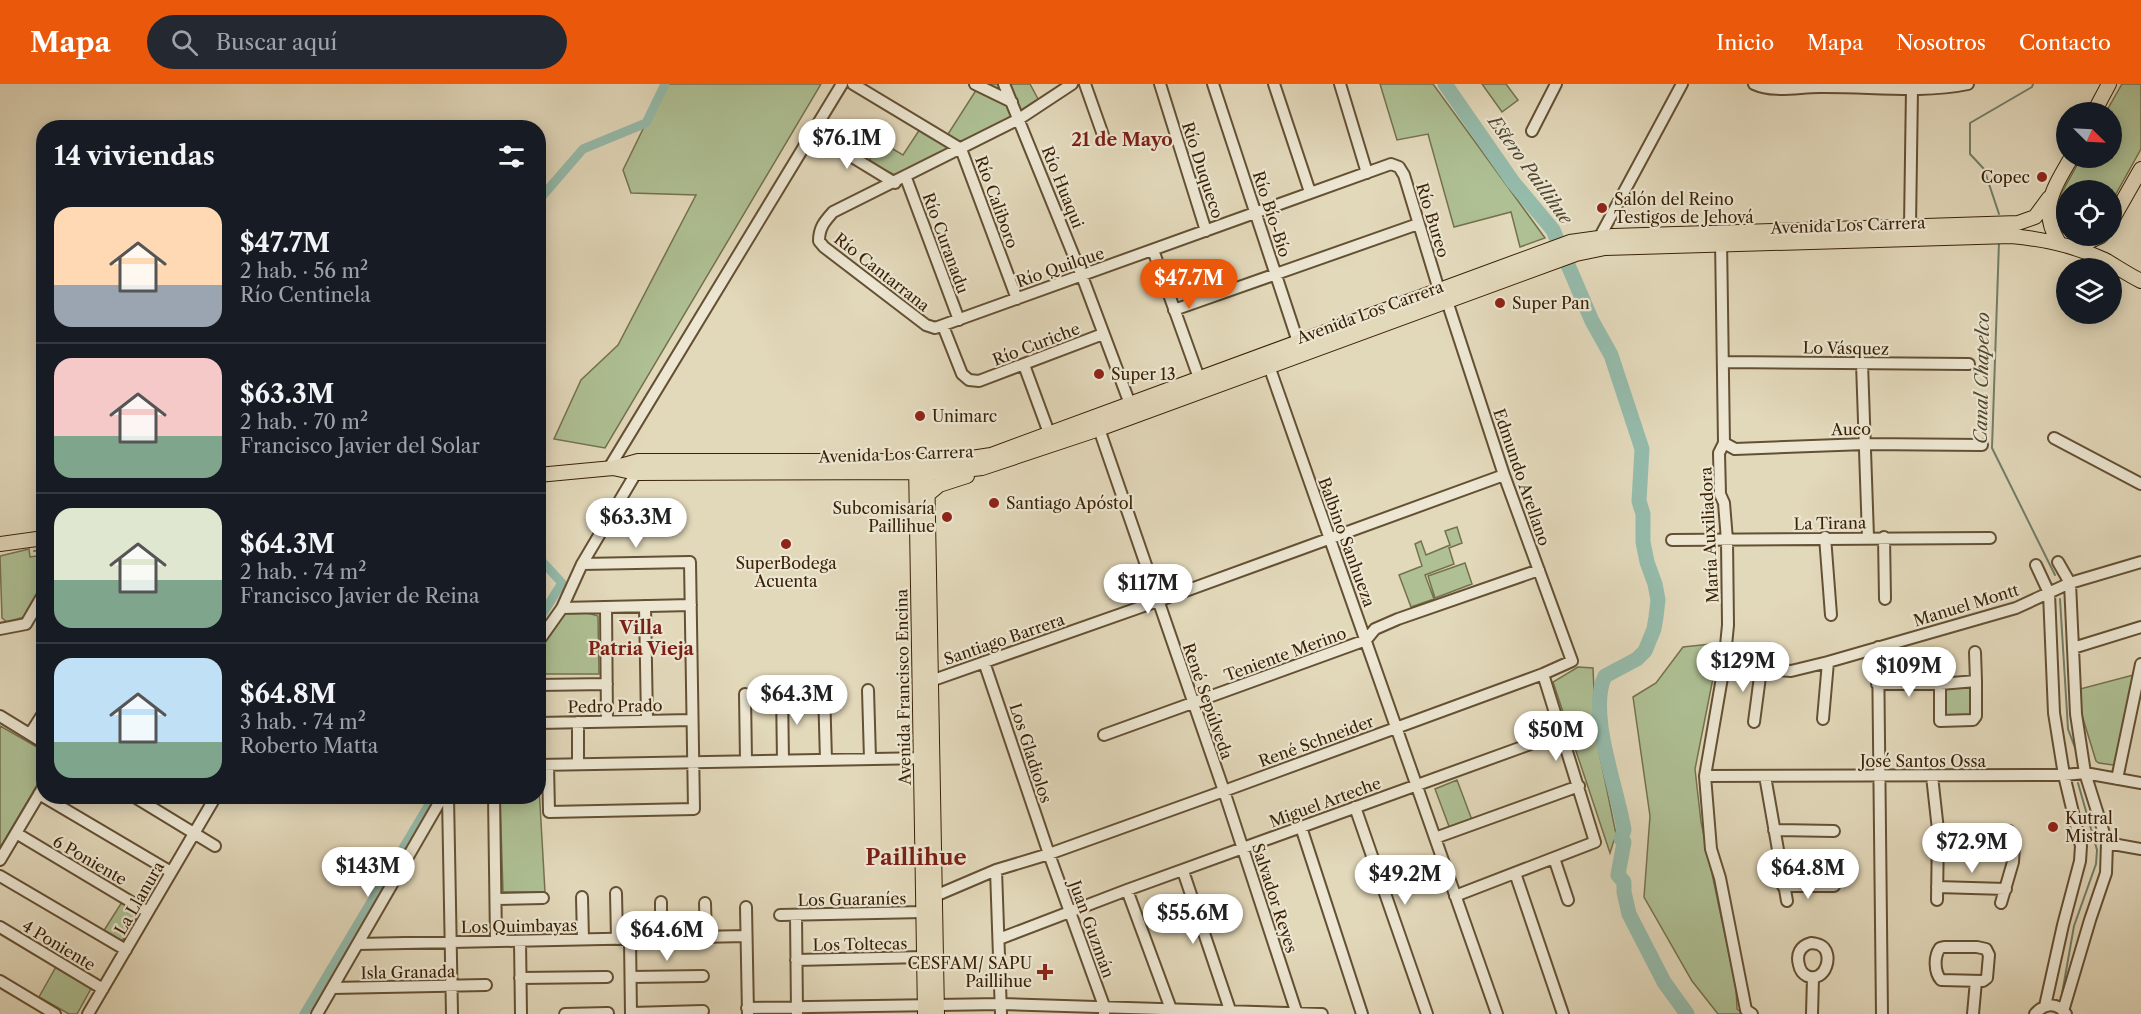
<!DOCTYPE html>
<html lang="es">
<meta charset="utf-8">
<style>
body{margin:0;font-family:"Libre Caslon Text",serif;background:#242831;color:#f1f3f6;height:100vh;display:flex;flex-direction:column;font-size:22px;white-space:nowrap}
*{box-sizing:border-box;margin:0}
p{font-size:20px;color:#9ea1a6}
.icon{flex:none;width:33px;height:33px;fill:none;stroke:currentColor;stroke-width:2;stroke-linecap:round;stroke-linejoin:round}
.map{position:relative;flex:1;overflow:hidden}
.drawer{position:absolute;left:36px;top:36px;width:510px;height:684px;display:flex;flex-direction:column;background:#171b24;border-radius:24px;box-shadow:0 3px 15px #0003}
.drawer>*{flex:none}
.needle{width:39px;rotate:114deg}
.fabs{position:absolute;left:2056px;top:18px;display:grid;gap:12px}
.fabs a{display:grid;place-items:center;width:66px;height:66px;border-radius:50%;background:#171b24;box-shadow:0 3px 15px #0003;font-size:30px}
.price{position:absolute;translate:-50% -51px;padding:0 14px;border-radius:21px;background:#fff;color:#222;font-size:20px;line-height:39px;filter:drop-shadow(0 2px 3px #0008)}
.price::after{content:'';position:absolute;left:50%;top:36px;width:18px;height:14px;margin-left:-9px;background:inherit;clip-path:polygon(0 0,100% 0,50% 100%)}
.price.current{background:#ea580c;color:#fff}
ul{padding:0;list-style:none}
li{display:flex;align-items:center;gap:18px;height:150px;padding:0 18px}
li+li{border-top:2px solid #363941}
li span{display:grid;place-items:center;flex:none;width:168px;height:120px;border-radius:18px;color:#555}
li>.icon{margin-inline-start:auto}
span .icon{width:72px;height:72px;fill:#fffc;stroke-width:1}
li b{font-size:26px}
h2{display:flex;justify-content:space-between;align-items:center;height:72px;padding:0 18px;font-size:26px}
header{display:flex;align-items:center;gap:36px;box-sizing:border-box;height:84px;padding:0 30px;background:#ea580c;color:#fff}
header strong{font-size:28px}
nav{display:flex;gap:33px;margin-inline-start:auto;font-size:21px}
.search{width:420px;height:54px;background:#242831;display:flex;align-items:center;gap:15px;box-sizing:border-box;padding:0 21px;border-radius:33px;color:#9ea1a6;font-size:22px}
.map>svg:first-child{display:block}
.green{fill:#aec094;stroke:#74714d;stroke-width:1.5}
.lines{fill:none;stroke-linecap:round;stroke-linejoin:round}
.stream{stroke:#717e69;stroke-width:2}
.canal{stroke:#95bbab;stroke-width:9}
.river{stroke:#95bbab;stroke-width:15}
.minor-casing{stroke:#645033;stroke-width:14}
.major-casing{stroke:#3a2206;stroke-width:16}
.minor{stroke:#ece6d2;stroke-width:10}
.major{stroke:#e2d8ba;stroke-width:14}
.poi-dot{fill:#8f2418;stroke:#ece6d2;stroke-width:2}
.labels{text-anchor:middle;stroke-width:4.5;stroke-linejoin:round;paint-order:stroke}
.street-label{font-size:16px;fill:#3a2206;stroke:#ece6d2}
.poi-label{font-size:16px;fill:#3a2206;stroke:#ece6d2;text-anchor:start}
.neighbourhood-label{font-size:18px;font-weight:bold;fill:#7a1f14;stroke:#ece6d2}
.water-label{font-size:18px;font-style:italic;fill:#51482f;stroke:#ece6d2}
.district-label{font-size:22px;font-weight:bold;fill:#7a1f14;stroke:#ece6d2}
</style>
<header>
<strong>Mapa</strong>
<div class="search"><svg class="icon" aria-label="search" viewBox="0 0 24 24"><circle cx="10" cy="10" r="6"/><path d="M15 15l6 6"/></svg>Buscar aquí</div>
<nav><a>Inicio</a><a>Mapa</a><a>Nosotros</a><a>Contacto</a></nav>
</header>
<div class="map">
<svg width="2141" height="930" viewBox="0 0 2141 930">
<rect width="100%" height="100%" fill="#e2d8ba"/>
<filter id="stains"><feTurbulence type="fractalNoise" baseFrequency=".00333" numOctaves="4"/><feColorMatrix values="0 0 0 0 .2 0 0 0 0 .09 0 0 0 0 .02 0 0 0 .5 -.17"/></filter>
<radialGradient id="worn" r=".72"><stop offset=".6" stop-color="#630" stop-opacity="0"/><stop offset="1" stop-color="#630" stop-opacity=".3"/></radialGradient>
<path class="green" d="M 665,0 L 821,0 L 605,364 L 554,355 L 581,296 L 618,261 L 696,111 L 631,109 L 623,86 Z
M 980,0 L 1030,0 L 1038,15 L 1011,33 L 897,92 L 868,78 L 881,58 L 903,71 L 920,45 L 943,58 Z
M 1380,0 L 1433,0 L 1545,154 L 1520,163 L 1511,128 L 1454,143 L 1428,50 L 1397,56 Z
M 1482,0 L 1506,0 L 1518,16 L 1502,28 Z
M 2122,0 L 2141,0 L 2141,65 L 2112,117 L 2112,106 L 2067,106 L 2067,149 L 2062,149 L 2052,136 L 2055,121 L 2081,74 L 2112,74 L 2112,28 L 2106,28 Z
M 1457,443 L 1462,459 L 1449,464 L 1454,480 L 1425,491 L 1434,515 L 1411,523 L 1399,491 L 1422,482 L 1415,460 L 1421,457 L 1426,471 L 1450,461 L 1445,447 Z
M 29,465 L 30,473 L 43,471 L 43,500 L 24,533 L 7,538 L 2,534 L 0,472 Z
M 1465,479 L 1472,500 L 1435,514 L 1428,492 Z
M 564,522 L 598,532 L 599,590 L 539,590 L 539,565 Z
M 1720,559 L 1695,685 L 1701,738 L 1736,903 L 1737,925 L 1743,930 L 1718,930 L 1692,897 L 1644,813 L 1650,732 L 1633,613 L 1656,599 L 1683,563 Z
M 1578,583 L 1593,584 L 1596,653 L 1616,750 L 1610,769 L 1553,598 Z
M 2137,590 L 2120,682 L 2099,679 L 2096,677 L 2081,628 L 2080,605 Z
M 1970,601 L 1974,605 L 1971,635 L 1945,634 L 1942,604 L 1960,604 Z
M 0,642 L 44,667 L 43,691 L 0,764 Z
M 1457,696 L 1472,736 L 1450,745 L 1435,705 Z
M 539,703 L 545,808 L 503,808 L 500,713 L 538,712 Z
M 122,818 L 140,829 L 121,859 L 103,848 Z
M 57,881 L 93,901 L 77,930 L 69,930 L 39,913 Z"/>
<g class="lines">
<path class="stream" d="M 1999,130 L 1984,85 L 1970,70 L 1970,39 L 2032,3 L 2033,0
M 1999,158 L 1992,364 L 2055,491
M 34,467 L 44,466
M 2060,515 L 2068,645 L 2077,669
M 2062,910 L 2074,842 L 2096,780 L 2097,766 L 2078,699"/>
<path class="canal" d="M 538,117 L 583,65 L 646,39 L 665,0
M 538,455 L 541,457 L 539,474 L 562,499 L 538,537
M 304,930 L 434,712"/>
<path class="river" d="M 1445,0 L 1513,98 L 1553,146 L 1592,237 L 1611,271 L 1642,365 L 1639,417 L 1643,430 L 1643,458 L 1647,478 L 1655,500 L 1658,516 L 1656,533 L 1654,545 L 1645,567 L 1637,575 L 1605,592 C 1587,629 1618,706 1624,746 L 1621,755 L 1624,758 L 1618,791 L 1624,798 L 1624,808 L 1629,830 L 1664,898 L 1687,930"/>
<defs>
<path id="minor" d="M 853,0 L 961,65 L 1017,215
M 975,0 L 1012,18
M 1004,0 L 1082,192 L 1130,320
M 1072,0 L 1019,35 L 833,128 C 824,138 819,144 819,157 L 824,163 L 926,241 L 935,244 L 1391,80 L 1399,83 L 1404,91 L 1439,206
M 1085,0 L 1103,51
M 1160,0 L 1206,147
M 1213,0 L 1300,264
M 1274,0 L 1310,108
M 1340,0 L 1367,89
M 1754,0 C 1774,9 1798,3 1819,3 C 1868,2 1920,10 1968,0
M 1532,47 L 1556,0
M 813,49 L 895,99
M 906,94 L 959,236
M 1910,142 L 1912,4
M 1721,155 L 1724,359 L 1719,369 L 1720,410 L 1724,419 L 1727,456 L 1728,541 L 1724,582 L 1705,692 L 1711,765 L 1720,794 L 1746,926 L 1752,930
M 1597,158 L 1682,0
M 1153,166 L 1199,294
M 1174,226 L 1418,140
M 943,242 L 962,290 L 969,296 L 979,297 L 1103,250
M 1723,278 L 1969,280
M 1862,279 L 1868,453
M 1024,281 L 1049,349
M 1269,282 L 1497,930
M 1097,339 L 1224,707 L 1297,930
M 2054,354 L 2141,400
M 1724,359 L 1735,365 L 1865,360 L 1982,361
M 609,384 L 842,0
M 606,440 L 662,437
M 1825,453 L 1831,531
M 1884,453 L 1885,515
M 1672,456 L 1990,454
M 2058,478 L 2070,499 L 2076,630 L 2085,689 L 2107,759 L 2106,789 L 2090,836 L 2063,927
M 2036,481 L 2049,509 L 2054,629 L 2064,691 L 2081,762 L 2080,777 L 2063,841 L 2045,922
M 645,522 L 647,637
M 606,523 L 607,638
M 562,524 L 691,521
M 0,545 L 26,540 L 44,509
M 538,558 L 562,524 L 582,480 L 636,389 L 637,384
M 1878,563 L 1882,930
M 2073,564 L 2141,543
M 1975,568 L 1976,597
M 984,578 L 1049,770 L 1104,922 L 1104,930
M 1724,582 L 1791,587 L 1828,578 L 2016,524 L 2070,499 L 2141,478
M 925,599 L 1158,517 L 1504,391
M 1877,600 L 1940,600 L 1976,597 L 1976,632 L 1973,636 L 1940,637 L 1940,600
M 538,601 L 607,600
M 824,606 L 826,676
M 868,606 L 870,675
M 782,607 L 783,676
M 745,610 L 746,677
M 0,632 L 44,659
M 1823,635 L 1828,578
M 578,638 L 578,680
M 1754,638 L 1761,585
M 538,639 L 692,636
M 30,650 L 44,628
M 1104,651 L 1366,556 L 1375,545 L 1398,535 L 1539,486
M 538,681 L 929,674
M 548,681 L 549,728 L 694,725 L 690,478 L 582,480
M 1705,692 L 2064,691 L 2085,689 L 2141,699
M 1765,692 L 1787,817
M 1932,692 L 1938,746 L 1937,816
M 2117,695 L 2141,580
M 39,710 L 171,788
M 133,712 L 215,762
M 448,712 L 452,930
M 494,712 L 496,857
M 1355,723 L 1427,930
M 1301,743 L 1362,930
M 1774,746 L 1834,747
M 1938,746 L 2009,747 L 2014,761 L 2013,778 L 2001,819
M 16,749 L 148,828
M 1435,754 L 1579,702
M 2107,759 L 2141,765
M 1554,774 L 1568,816
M 0,776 L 44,702
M 996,786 L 1001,930
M 1183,787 L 1230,926
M 1515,789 L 1563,930
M 0,792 L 126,866
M 1783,802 L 1834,802
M 1937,803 L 2006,805
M 1127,806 L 1171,925
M 616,809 L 617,855
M 1455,812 L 1595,758 L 1543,590
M 582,813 L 583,855
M 496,815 L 543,814
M 661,818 L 661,854
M 705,819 L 706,853
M 746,823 L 748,930
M 780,831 L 924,828 L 935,812 L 996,786 L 1049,770 L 1224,707 L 1543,590 L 1572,577 L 1504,391 L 1447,217
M 796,831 L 797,929
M 0,843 L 103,905
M 630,855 L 631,930
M 999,855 L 1127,806 L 1561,649
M 520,857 L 521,930
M 1811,859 C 1811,859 1820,860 1820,861 C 1835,868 1826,900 1807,892 C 1803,890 1800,886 1799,881 C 1796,870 1800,862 1811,859 Z
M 358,860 L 746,852
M 1944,863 L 1977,863 L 1986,865 L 1989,871 L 1987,894 L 1983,897 L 1941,896 C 1934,888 1934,872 1940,864 Z
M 796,876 L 924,873
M 631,893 L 703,892
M 520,894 L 607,893
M 0,897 L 55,930
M 332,904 L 486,901
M 747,924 L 1001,920 L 1322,930
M 631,929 L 703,927
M 88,930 L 216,712
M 317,930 L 443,712
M 565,930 L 608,929
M 1812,930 L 1813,894
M 1973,930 L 1976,897
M 2035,930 C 2044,919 2057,918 2066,930"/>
<path id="major" d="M 2094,28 L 2109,0
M 2112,136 L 2141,85
M 2059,159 C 2038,125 2054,104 2071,74
M 2075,164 L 2101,152
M 916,379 L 925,930
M 927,380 L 937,930
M 613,384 L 636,389 L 947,388 L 982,384 L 1099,345 L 1576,170 L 1605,164 L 2011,152 C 2044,155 2074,161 2105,176 C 2117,183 2129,191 2141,197
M 538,391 L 613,384 L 638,377 L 952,377 L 991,371 L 1570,158 L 1613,152 L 2018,139 L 2035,133 L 2049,114
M 927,411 L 939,401 L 967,392
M 0,460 L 44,454"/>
</defs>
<use href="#minor" class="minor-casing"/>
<use href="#major" class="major-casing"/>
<use href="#minor" class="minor"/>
<use href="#major" class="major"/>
</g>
<g class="poi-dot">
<circle cx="2042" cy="93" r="6"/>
<circle cx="1602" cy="124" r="6"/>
<circle cx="1500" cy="219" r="6"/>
<circle cx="1099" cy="290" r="6"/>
<circle cx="920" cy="332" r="6"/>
<circle cx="994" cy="419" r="6"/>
<circle cx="947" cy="433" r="6"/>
<circle cx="786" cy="460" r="6"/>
<circle cx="2053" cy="743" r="6"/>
<path d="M1042 879h6v6h6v6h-6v6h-6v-6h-6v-6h6z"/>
</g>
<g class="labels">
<g class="street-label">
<text transform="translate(1203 86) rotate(72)" y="6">Río Duqueco</text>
<text transform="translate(1063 103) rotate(68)" y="6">Río Huaqui</text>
<text transform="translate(997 118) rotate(70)" y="6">Río Caliboro</text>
<text transform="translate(1272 130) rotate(72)" y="6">Río Bío-Bío</text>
<text transform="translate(1433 136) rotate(73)" y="6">Río Bureo</text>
<text transform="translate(1848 141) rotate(-2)" y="6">Avenida Los Carrera</text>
<text transform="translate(946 159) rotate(70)" y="6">Río Curanadu</text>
<text transform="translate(1060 183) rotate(-19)" y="6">Río Quilque</text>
<text transform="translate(882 188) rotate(38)" y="6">Río Cantarrana</text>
<text transform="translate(1370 228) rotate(-20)" y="6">Avenida Los Carrera</text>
<text transform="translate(1036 260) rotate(-21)" y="6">Río Curiche</text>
<text transform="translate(1846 264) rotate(1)" y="6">Lo Vásquez</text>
<text transform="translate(1851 345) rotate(-1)" y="6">Auco</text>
<text transform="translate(896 370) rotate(-2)" y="6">Avenida Los Carrera</text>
<text transform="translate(1522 393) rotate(71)" y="6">Edmundo Arellano</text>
<text transform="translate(1830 439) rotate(-1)" y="6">La Tirana</text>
<text transform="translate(1709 451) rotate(-93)" y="6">María Auxiliadora</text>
<text transform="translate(1347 458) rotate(70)" y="6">Balbino Sanhueza</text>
<text transform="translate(1966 521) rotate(-17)" y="6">Manuel Montt</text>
<text transform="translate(1004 555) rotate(-19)" y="6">Santiago Barrera</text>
<text transform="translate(1285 570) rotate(-20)" y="6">Teniente Merino</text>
<text transform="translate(903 603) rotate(-91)" y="6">Avenida Francisco Encina</text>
<text transform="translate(1208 617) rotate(71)" y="6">René Sepúlveda</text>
<text transform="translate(615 622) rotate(-1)" y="6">Pedro Prado</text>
<text transform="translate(1316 657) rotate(-20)" y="6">René Schneider</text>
<text transform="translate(1031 669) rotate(72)" y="6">Los Gladiolos</text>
<text x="1923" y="683">José Santos Ossa</text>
<text transform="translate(1325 718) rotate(-20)" y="6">Miguel Arteche</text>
<text transform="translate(90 776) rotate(30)" y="6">6 Poniente</text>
<text transform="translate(139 814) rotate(-60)" y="6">La Llanura</text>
<text transform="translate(1275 814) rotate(72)" y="6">Salvador Reyes</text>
<text transform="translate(852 815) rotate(-1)" y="6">Los Guaraníes</text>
<text transform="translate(519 842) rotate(-1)" y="6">Los Quimbayas</text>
<text transform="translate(1092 845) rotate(70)" y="6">Juan Guzmán</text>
<text transform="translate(860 860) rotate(-1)" y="6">Los Toltecas</text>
<text transform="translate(59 861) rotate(31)" y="6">4 Poniente</text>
<text transform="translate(408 888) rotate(-1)" y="6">Isla Granada</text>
</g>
<g class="poi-label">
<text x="2030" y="99" text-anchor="end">Copec</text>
<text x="1614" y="121">Salón del Reino<tspan x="1614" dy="18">Testigos de Jehová</tspan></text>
<text x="1512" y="225">Super Pan</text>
<text x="1111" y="296">Super 13</text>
<text x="932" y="338">Unimarc</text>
<text x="1006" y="425">Santiago Apóstol</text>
<text x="935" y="430" text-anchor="end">Subcomisaría<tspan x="935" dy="18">Paillihue</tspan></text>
<text x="786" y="485" text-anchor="middle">SuperBodega<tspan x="786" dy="18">Acuenta</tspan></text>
<text x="2065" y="740">Kutral<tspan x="2065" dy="18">Mistral</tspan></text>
<text x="1032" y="885" text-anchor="end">CESFAM/ SAPU<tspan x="1032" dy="18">Paillihue</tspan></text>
</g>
<g class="neighbourhood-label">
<text x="1122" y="62">21 de Mayo</text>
<text x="641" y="550">Villa<tspan x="641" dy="21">Patria Vieja</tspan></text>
</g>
<g class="water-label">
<text transform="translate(1530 86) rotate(54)" y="6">Estero Paillihue</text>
<text transform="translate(1982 294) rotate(-89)" y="6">Canal Chapelco</text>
</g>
<g class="district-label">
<text x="916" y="781">Paillihue</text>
</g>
</g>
<rect width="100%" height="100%" filter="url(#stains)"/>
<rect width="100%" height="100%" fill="url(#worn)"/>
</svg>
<div class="fabs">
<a><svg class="needle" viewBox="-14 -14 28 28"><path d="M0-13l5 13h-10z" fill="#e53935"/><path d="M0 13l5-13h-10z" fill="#9ea1a6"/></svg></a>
<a><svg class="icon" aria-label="locate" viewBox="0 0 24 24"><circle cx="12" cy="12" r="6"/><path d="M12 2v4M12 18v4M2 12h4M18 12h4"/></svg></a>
<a><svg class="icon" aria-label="layers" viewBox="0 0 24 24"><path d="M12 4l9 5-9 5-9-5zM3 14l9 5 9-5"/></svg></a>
</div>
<b class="price" style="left:847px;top:86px">$76.1M</b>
<b class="price current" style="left:1189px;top:226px">$47.7M</b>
<b class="price" style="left:636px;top:465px">$63.3M</b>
<b class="price" style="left:1148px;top:531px">$117M</b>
<b class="price" style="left:1743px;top:609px">$129M</b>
<b class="price" style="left:1909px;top:614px">$109M</b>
<b class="price" style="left:797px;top:642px">$64.3M</b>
<b class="price" style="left:1556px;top:678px">$50M</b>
<b class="price" style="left:1972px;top:790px">$72.9M</b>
<b class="price" style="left:368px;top:814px">$143M</b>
<b class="price" style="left:1808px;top:816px">$64.8M</b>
<b class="price" style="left:1405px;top:822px">$49.2M</b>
<b class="price" style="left:1193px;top:861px">$55.6M</b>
<b class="price" style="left:667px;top:878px">$64.6M</b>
<section class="drawer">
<h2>14 viviendas<svg class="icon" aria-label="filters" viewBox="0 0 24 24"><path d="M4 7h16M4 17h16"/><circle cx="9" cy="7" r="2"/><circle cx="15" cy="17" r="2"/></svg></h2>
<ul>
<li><span style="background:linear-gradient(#ffd9b3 65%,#9aa5b1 0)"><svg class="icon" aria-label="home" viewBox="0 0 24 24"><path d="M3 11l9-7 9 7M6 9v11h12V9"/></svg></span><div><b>$47.7M</b><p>2 hab. · 56 m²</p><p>Río Centinela</p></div></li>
<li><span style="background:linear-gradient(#f6c9c9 65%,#7fa58c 0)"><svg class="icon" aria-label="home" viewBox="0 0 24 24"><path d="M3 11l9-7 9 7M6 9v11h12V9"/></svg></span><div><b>$63.3M</b><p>2 hab. · 70 m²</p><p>Francisco Javier del Solar</p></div></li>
<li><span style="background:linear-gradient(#dfe7d0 60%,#7fa58c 0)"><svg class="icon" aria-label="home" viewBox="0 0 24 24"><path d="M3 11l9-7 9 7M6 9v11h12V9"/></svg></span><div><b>$64.3M</b><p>2 hab. · 74 m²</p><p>Francisco Javier de Reina</p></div></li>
<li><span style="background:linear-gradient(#bfe0f5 70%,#7fa58c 0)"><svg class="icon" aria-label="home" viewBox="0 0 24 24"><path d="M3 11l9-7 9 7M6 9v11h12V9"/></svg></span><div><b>$64.8M</b><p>3 hab. · 74 m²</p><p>Roberto Matta</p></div></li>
</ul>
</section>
</div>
